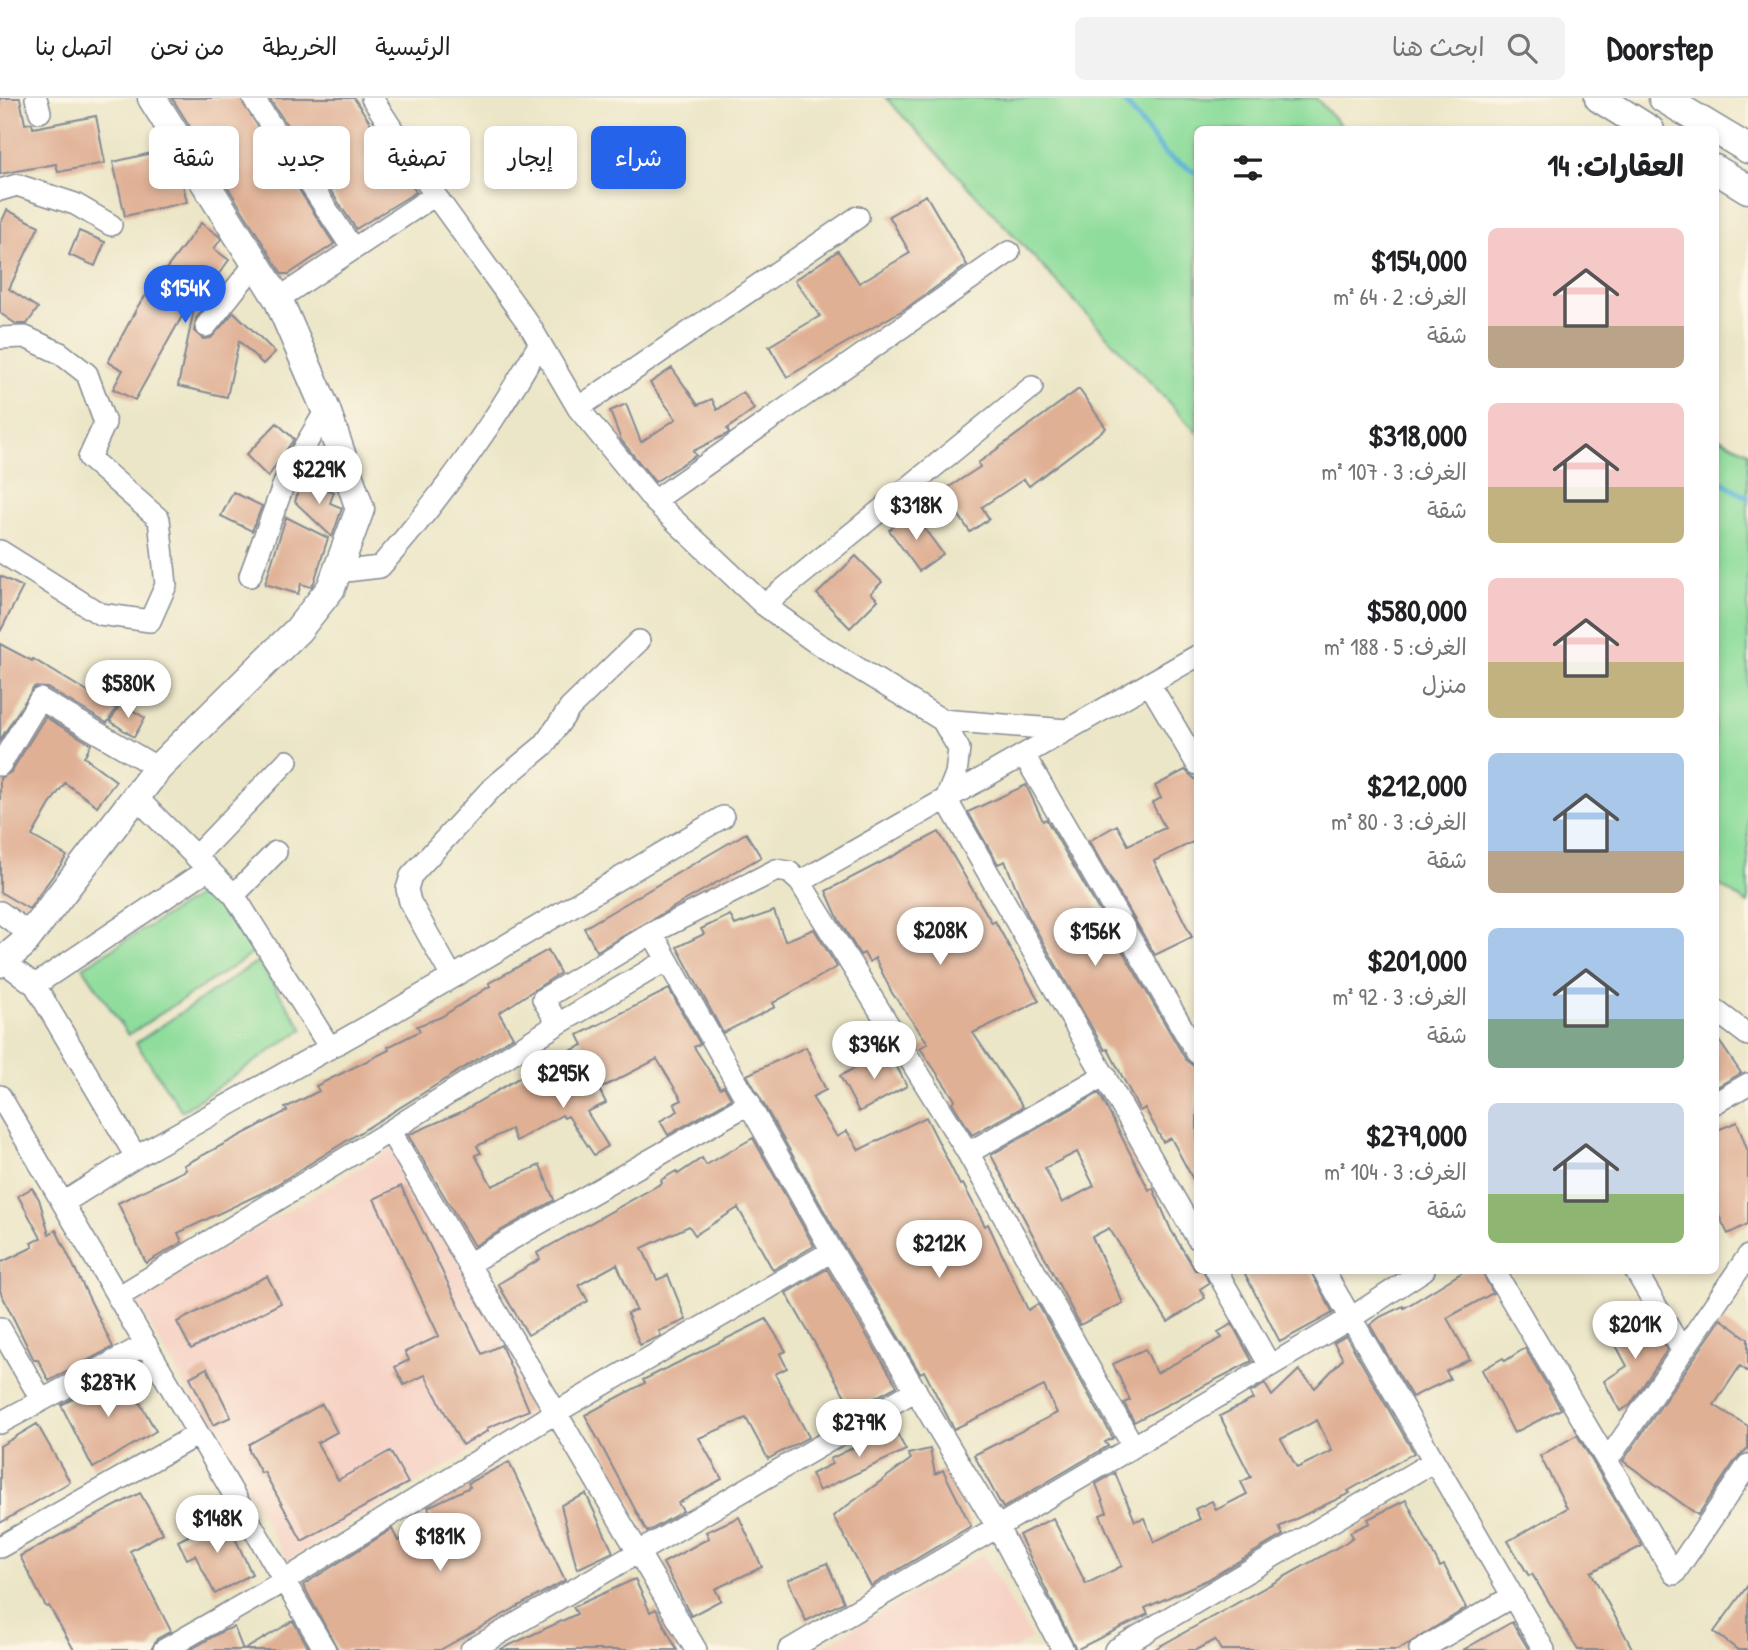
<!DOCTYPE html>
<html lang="ar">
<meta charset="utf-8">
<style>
body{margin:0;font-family:"Patrick Hand","Playpen Sans Arabic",sans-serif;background:#f2f2f2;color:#202124;direction:rtl;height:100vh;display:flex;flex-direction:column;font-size:26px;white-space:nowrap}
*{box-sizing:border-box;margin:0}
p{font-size:23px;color:#757577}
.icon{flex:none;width:38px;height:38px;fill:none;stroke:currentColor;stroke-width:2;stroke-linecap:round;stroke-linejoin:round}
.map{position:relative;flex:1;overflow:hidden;direction:ltr}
.drawer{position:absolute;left:1194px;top:28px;width:525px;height:1148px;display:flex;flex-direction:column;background:#fff;border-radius:10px;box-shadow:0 4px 10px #0003;direction:rtl}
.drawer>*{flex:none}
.banner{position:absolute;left:21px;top:28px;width:665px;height:63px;direction:rtl;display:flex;gap:14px}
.price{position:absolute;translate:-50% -60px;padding:0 16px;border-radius:24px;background:#fff;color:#222;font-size:23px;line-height:46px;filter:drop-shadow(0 2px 4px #0008)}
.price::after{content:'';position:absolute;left:50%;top:42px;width:21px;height:16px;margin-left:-10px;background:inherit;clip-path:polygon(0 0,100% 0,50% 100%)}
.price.active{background:#2563eb;color:#fff}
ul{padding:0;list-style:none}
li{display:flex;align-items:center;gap:21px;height:175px;padding:0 35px}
li span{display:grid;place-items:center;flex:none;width:196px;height:140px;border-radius:10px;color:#555}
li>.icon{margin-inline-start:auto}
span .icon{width:84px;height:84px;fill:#fffc;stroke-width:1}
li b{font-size:30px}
h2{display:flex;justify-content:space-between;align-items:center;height:84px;padding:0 35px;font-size:30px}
.chip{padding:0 24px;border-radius:10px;background:#fff;box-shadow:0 4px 10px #0003;font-size:24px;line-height:63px}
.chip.active{background:#2563eb;color:#fff}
header{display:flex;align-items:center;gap:42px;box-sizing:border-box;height:98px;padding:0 35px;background:#fff;border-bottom:2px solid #e0e0e0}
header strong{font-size:33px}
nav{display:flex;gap:38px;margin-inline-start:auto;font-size:24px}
.search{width:490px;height:63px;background:#f2f2f2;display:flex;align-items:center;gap:18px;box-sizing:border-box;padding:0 24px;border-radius:10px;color:#757577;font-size:26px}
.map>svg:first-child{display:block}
.built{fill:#f6d2c4}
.green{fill:#8fdd9c;stroke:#55867d;stroke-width:2}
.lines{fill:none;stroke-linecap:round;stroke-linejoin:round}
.stream{stroke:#59b2d6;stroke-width:6}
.building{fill:#e0b095;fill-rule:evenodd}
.minor-casing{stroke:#848a93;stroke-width:24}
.tertiary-casing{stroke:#848a93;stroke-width:31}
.minor{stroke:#fff;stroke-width:21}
.tertiary{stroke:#fff;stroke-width:28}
</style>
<header>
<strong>Doorstep</strong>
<div class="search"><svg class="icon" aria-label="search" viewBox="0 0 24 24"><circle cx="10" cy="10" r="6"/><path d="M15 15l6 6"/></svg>ابحث هنا</div>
<nav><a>الرئيسية</a><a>الخريطة</a><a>من نحن</a><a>اتصل بنا</a></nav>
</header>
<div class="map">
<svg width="1748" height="1552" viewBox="0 0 1748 1552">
<rect width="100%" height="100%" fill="#fcf5e5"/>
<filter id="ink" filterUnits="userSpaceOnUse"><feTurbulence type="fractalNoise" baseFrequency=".0143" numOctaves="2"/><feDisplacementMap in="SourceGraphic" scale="14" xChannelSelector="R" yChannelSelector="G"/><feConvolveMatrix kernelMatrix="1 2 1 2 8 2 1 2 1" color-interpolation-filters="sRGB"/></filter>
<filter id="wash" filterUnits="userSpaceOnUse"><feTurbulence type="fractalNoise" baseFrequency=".00686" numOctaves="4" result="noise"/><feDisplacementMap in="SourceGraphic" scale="28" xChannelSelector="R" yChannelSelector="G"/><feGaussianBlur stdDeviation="1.57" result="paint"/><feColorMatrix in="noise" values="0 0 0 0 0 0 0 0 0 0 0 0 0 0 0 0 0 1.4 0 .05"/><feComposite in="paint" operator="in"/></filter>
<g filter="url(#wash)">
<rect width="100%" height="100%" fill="#ece6c8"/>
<path class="built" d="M 394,1050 L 543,1309 L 288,1463 L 135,1202 Z
M 983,1456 L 1032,1541 L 1012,1552 L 816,1552 Z"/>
<path class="green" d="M 886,0 L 1316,0 L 1344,31 L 1197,32 L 1197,335 Z
M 1715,338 L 1748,354 L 1748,806 L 1715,784 Z
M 212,789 L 255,854 L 128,937 L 83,869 Z
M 258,863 L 303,931 L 182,1013 L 136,945 Z"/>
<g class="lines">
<path class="stream" d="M 1122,0 L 1166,57 L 1197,75
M 1715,380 L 1748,400"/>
</g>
<g id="blocks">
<path class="building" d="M 0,0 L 20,0 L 25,26 L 32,25 L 33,30 L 96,18 L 105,65 L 58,74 L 56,66 L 0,76 Z
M 172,0 L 240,0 L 334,146 L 289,176 L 282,176 Z
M 269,0 L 354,0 L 416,94 L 356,131 Z
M 152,55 L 159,83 L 181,78 L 187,104 L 125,118 L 113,64 Z
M 926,97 L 967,167 L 908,209 L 787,279 L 769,248 L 820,218 L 795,182 L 838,153 L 859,185 L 910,155 L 889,118 Z
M 7,112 L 39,128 L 9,191 L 38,210 L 27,226 L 16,226 L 0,215 L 0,127 Z
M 201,125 L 219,138 L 221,141 L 214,151 L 229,162 L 215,181 L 222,187 L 196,220 L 194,233 L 203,241 L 211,240 L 234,214 L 275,254 L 263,266 L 239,243 L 227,299 L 178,288 L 199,188 L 135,302 L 113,291 L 123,272 L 108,264 L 138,208 Z
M 79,133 L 105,144 L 95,168 L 69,157 Z
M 672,270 L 698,307 L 712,301 L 717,312 L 743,294 L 754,311 L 727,331 L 729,335 L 693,353 L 696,357 L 655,384 L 621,342 L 610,313 L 626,306 L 641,344 L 676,321 L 650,285 Z
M 1079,291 L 1106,330 L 1029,388 L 1024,381 L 982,409 L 989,421 L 970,434 L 943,393 L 980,369 L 978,365 Z
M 277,325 L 294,341 L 268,379 L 246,357 Z
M 301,384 L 334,394 L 330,405 L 342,410 L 332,439 L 295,404 Z
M 233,394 L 262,408 L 252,433 L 221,418 Z
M 913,415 L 943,456 L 919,473 L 889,432 Z
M 286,419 L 328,440 L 314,484 L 311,489 L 301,486 L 298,496 L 265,486 Z
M 856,458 L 882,484 L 871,495 L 878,502 L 850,530 L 817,496 Z
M 0,478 L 23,489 L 0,534 Z
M 0,546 L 32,563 L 33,561 L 116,611 L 107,625 L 47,590 L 34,589 L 0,642 Z
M 121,605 L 145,620 L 134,639 L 110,623 Z
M 45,619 L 91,646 L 84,659 L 116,683 L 97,708 L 65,685 L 52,703 L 32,738 L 67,758 L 29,811 L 0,794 L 0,680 L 11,674 Z
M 1185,672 L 1197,683 L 1197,742 L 1154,763 L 1192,839 L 1155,857 L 1089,743 L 1117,727 L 1128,747 L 1165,730 L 1152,705 L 1161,700 L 1155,688 Z
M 1026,687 L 1043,723 L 1046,721 L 1186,962 L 1197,971 L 1197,1089 L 1171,1040 L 1163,1044 L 1145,1010 L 1140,1013 L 1108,951 L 1105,952 L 1095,935 L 1027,816 L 1005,763 L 998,766 L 968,714 Z
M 939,734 L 992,825 L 995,823 L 1039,903 L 973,935 L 1023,1009 L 972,1037 L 952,1004 L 955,1002 L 920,950 L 928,945 L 892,895 L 875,860 L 869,864 L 864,855 L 860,857 L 838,820 L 826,793 Z
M 746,735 L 761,759 L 597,853 L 584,830 Z
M 774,813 L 785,843 L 814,831 L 837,869 L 773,905 L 775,909 L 723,935 L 677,849 L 704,836 L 701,831 L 730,817 L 735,827 Z
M 548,852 L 560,875 L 499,915 L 513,939 L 266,1093 L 178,1135 L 182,1144 L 146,1165 L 118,1105 L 186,1072 L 184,1067 L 287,1013 L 285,1010 L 319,993 L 316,988 L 389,952 L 388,949 L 420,933 L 417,928 L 441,919 L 490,888 L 489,885 Z
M 669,891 L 700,946 L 694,949 L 720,990 L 724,988 L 731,1001 L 668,1037 L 660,1023 L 678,1013 L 674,1006 L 682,1002 L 657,961 L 599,991 L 606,1005 L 587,1014 L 608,1048 L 594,1057 L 568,1018 L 564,1020 L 562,1017 L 516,1043 L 511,1031 L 477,1048 L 481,1055 L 475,1057 L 492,1088 L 540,1067 L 554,1102 L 474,1148 L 408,1037 L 461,1014 L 539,968 L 583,947 L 578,937 Z
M 1715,937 L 1741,975 L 1715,990 Z
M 806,949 L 826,992 L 812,999 L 837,1039 L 847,1033 L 859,1052 L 926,1019 L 960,1087 L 963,1086 L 985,1128 L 988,1126 L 1028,1212 L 1038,1206 L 1113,1340 L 1105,1344 L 1108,1348 L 1003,1410 L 974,1357 L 1057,1315 L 1044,1288 L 954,1331 L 924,1273 L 920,1275 L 843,1146 L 747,977 Z
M 888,952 L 907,988 L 859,1014 L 840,978 Z
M 1099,995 L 1149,1092 L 1153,1090 L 1171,1132 L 1195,1172 L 1203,1172 L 1209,1185 L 1200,1191 L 1205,1200 L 1168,1224 L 1109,1130 L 1092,1139 L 1123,1205 L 1080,1227 L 991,1057 ZM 1077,1054 L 1094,1088 L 1062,1105 L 1045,1070 Z
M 1737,1024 L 1748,1054 L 1748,1126 L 1728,1136 L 1715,1110 L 1715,1033 Z
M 753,1040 L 814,1148 L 773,1172 L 738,1110 L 695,1137 L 689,1128 L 642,1150 L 657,1182 L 668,1177 L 686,1222 L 659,1233 L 661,1238 L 640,1247 L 627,1215 L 636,1212 L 617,1166 L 579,1187 L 588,1203 L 528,1237 L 498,1186 L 540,1161 L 537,1155 L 662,1085 L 661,1082 L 676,1073 L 678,1076 L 702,1060 L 706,1067 Z
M 401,1088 L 482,1256 L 501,1247 L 529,1312 L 487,1330 L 488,1333 L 462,1347 L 425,1277 L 404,1287 L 395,1269 L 409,1262 L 405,1254 L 439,1238 L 374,1101 Z
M 32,1090 L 39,1101 L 49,1136 L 56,1132 L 113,1249 L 49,1283 L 38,1262 L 34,1262 L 0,1193 L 0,1165 L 33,1149 L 31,1145 L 41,1140 L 18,1098 Z
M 827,1171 L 897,1288 L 853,1312 L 786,1195 Z
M 1243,1172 L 1310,1172 L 1333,1215 L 1280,1244 Z
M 1466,1172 L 1481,1172 L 1493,1195 L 1447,1220 L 1470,1261 L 1446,1273 L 1450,1281 L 1412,1299 L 1370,1227 L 1380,1219 L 1403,1208 L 1404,1210 Z
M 267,1178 L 281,1205 L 191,1251 L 177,1224 Z
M 1648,1219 L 1667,1252 L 1630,1307 L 1620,1313 L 1604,1283 L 1627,1268 L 1612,1240 Z
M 766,1221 L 786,1253 L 780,1256 L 787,1270 L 775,1276 L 809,1339 L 768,1361 L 746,1320 L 699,1340 L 722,1381 L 678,1405 L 683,1413 L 647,1434 L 585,1317 L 645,1285 L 643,1282 Z
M 1721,1221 L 1748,1241 L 1748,1274 L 1740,1268 L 1714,1307 L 1748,1328 L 1748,1350 L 1737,1360 L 1698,1417 L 1623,1363 Z
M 1232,1226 L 1252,1263 L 1134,1324 L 1124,1305 L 1130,1302 L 1113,1266 L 1145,1251 L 1157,1275 L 1222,1240 L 1218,1234 Z
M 1346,1238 L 1414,1355 L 1348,1393 L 1350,1395 L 1279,1429 L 1283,1437 L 1207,1482 L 1145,1510 L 1148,1516 L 1076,1552 L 1019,1437 L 1053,1420 L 1086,1486 L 1122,1468 L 1100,1417 L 1107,1414 L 1096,1386 L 1115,1375 L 1135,1423 L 1144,1420 L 1154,1444 L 1200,1421 L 1195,1411 L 1212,1403 L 1216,1412 L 1247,1396 L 1241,1384 L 1251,1379 L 1220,1318 L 1253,1301 L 1250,1295 L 1265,1286 L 1272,1298 L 1299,1272 L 1315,1290 L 1343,1261 L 1334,1245 ZM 1317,1322 L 1332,1353 L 1297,1370 L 1281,1341 Z
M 1525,1250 L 1561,1311 L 1514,1335 L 1482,1272 L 1503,1260 L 1505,1263 Z
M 207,1270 L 231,1319 L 213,1327 L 190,1279 Z
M 122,1274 L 156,1333 L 93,1370 L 61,1307 Z
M 322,1306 L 337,1334 L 317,1345 L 338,1382 L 390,1353 L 408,1385 L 302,1443 L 264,1374 L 261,1375 L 249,1353 L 249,1346 Z
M 37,1326 L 70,1384 L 0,1425 L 0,1348 Z
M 894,1330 L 906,1352 L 819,1393 L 811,1376 L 832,1366 L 830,1361 Z
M 1577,1337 L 1642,1448 L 1591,1474 L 1633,1552 L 1578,1552 L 1532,1476 L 1529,1478 L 1508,1443 L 1567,1410 L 1540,1358 Z
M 930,1351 L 935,1376 L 943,1372 L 971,1428 L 871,1488 L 833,1418 L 911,1361 L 908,1356 Z
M 509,1364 L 565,1482 L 440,1552 L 338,1552 L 303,1487 L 392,1431 L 398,1443 L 434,1425 L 428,1409 L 470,1389 L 468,1385 Z
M 140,1395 L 163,1435 L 130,1453 L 171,1533 L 157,1541 L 151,1552 L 74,1552 L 49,1508 L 46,1509 L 20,1458 Z
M 586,1396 L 613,1454 L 577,1471 L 561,1407 Z
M 1406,1402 L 1440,1469 L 1444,1467 L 1466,1510 L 1408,1546 L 1397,1552 L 1221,1552 L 1215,1542 L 1196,1552 L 1153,1552 L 1345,1445 L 1353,1439 L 1350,1434 L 1370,1425 L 1368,1421 Z
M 225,1419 L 252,1476 L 215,1496 L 195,1457 L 187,1461 L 178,1443 Z
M 739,1419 L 762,1469 L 715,1491 L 721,1502 L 691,1518 L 663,1465 L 709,1440 L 706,1434 Z
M 827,1465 L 844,1504 L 806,1523 L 788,1482 Z
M 635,1481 L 650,1514 L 656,1511 L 677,1552 L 499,1552 L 577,1516 L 573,1509 Z
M 1748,1487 L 1748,1552 L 1738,1552 L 1714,1534 Z
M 293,1523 L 310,1552 L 244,1552 Z
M 1512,1524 L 1529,1552 L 1463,1552 Z
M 234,1529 L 243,1552 L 190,1552 L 223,1533 Z"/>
</g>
</g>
<g filter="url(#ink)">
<use href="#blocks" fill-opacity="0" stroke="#848a93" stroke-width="2"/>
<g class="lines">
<defs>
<path id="minor" d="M 36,0 L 40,14
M 253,0 L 353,151
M 372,0 L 435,97 L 530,228 L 578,310 L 654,403 L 764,507 L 815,544 L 942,622 L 959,651 L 956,676 L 946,701 L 1197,1140
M 0,92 L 17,87 L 75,106 L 111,127
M 278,201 L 435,97
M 206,228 L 256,165
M 0,240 L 25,239 L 60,255 L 87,276 L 105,325 L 89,360 L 159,421 L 166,487 L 150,523 L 100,516 L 0,453
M 578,310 L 858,119
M 654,403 L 1009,154
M 337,474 L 380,469 C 442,399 494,326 540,245
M 250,478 L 286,380 L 326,312
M 764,507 L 1032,289
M 1149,585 L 1197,666
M 942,622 L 1067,632
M 1024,657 L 1197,955
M 0,667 L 40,601 L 158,670
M 135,698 L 234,797 L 276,754
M 196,758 L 287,663
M 800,784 L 1197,558
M 234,797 L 330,950
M 0,814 L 30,836
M 652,835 L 832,1153 L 998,1430 L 1063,1552
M 0,861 L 35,887 L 136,1059
M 452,879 L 410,804 L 407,791 L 411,778 L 491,691 L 544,647 L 570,610 L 639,543
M 35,887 L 208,771
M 1715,912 L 1748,937
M 558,926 L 667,862
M 0,998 L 325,1552
M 1715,1005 L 1748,986
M 390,1033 L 696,1552
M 968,1055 L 1105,977
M 63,1105 L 136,1059 L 395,913 L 723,719
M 468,1166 L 750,1005
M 1216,1172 L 1269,1266
M 1323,1172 L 1544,1552
M 1494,1172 L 1674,1476 L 1748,1367
M 1635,1172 L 1682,1252
M 118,1199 L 390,1033 L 558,926 L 543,901 L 652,835 L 776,772 L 789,774 L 800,784 L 968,1055 L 1133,1348
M 0,1230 L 41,1301
M 0,1325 L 146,1246
M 1607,1363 L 1748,1158
M 0,1449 L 198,1336
M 164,1552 L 284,1483 L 555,1315 L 832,1153
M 471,1552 L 916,1292
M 789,1552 L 1351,1220 L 1424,1172
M 1115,1552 L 1434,1363
M 1420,1552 L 1513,1498"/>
<path id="tertiary" d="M 1599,0 L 1650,32
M 1663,0 L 1748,51
M 1715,71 L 1748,91
M 0,865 L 22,847 L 158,670 L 298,532 L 331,490 L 360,411 L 326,312 L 278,201 L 152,0"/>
</defs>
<use href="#minor" class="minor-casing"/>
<use href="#tertiary" class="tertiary-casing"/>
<use href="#minor" class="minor"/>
<use href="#tertiary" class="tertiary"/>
</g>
</g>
</svg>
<b class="price active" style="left:185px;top:227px">$154K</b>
<b class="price" style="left:319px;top:408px">$229K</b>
<b class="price" style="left:916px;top:444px">$318K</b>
<b class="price" style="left:128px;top:622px">$580K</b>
<b class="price" style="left:940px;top:869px">$208K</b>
<b class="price" style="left:1095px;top:870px">$156K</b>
<b class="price" style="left:874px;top:983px">$396K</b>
<b class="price" style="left:563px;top:1012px">$295K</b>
<b class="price" style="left:939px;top:1182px">$212K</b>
<b class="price" style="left:1635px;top:1263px">$201K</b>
<b class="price" style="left:108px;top:1321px">$287K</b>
<b class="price" style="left:859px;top:1361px">$279K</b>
<b class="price" style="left:217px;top:1457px">$148K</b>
<b class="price" style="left:440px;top:1475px">$181K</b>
<div class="banner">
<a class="chip active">شراء</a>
<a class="chip">إيجار</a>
<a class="chip">تصفية</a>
<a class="chip">جديد</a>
<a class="chip">شقة</a>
</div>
<section class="drawer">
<h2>العقارات: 14<svg class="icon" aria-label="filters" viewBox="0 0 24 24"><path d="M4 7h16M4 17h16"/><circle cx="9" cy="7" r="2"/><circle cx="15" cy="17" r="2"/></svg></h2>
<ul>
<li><span style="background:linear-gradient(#f6c9c9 70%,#b9a48a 0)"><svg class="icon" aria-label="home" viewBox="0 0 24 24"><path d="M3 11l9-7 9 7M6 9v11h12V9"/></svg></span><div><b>$154,000</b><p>الغرف: 2 · 64 m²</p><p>شقة</p></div></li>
<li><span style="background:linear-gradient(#f6c9c9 60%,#c2b280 0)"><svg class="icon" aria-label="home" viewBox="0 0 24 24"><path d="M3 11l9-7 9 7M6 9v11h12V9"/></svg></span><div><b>$318,000</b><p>الغرف: 3 · 107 m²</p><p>شقة</p></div></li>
<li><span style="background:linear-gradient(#f6c9c9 60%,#c2b280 0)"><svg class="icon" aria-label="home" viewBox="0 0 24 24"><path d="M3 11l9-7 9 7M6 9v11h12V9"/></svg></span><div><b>$580,000</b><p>الغرف: 5 · 188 m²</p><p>منزل</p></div></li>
<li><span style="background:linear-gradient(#a9c7e8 70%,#b9a48a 0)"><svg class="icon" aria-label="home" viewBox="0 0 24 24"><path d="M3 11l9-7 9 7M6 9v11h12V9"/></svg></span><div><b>$212,000</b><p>الغرف: 3 · 80 m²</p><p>شقة</p></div></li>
<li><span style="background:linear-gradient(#a9c7e8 65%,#7fa58c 0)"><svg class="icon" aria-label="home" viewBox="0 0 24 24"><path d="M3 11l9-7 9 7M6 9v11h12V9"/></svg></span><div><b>$201,000</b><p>الغرف: 3 · 92 m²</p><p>شقة</p></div></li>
<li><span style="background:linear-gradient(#c9d6e8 65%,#8fb573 0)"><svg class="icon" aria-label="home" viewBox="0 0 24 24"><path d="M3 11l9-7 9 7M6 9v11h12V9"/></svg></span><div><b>$279,000</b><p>الغرف: 3 · 104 m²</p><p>شقة</p></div></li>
</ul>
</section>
</div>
